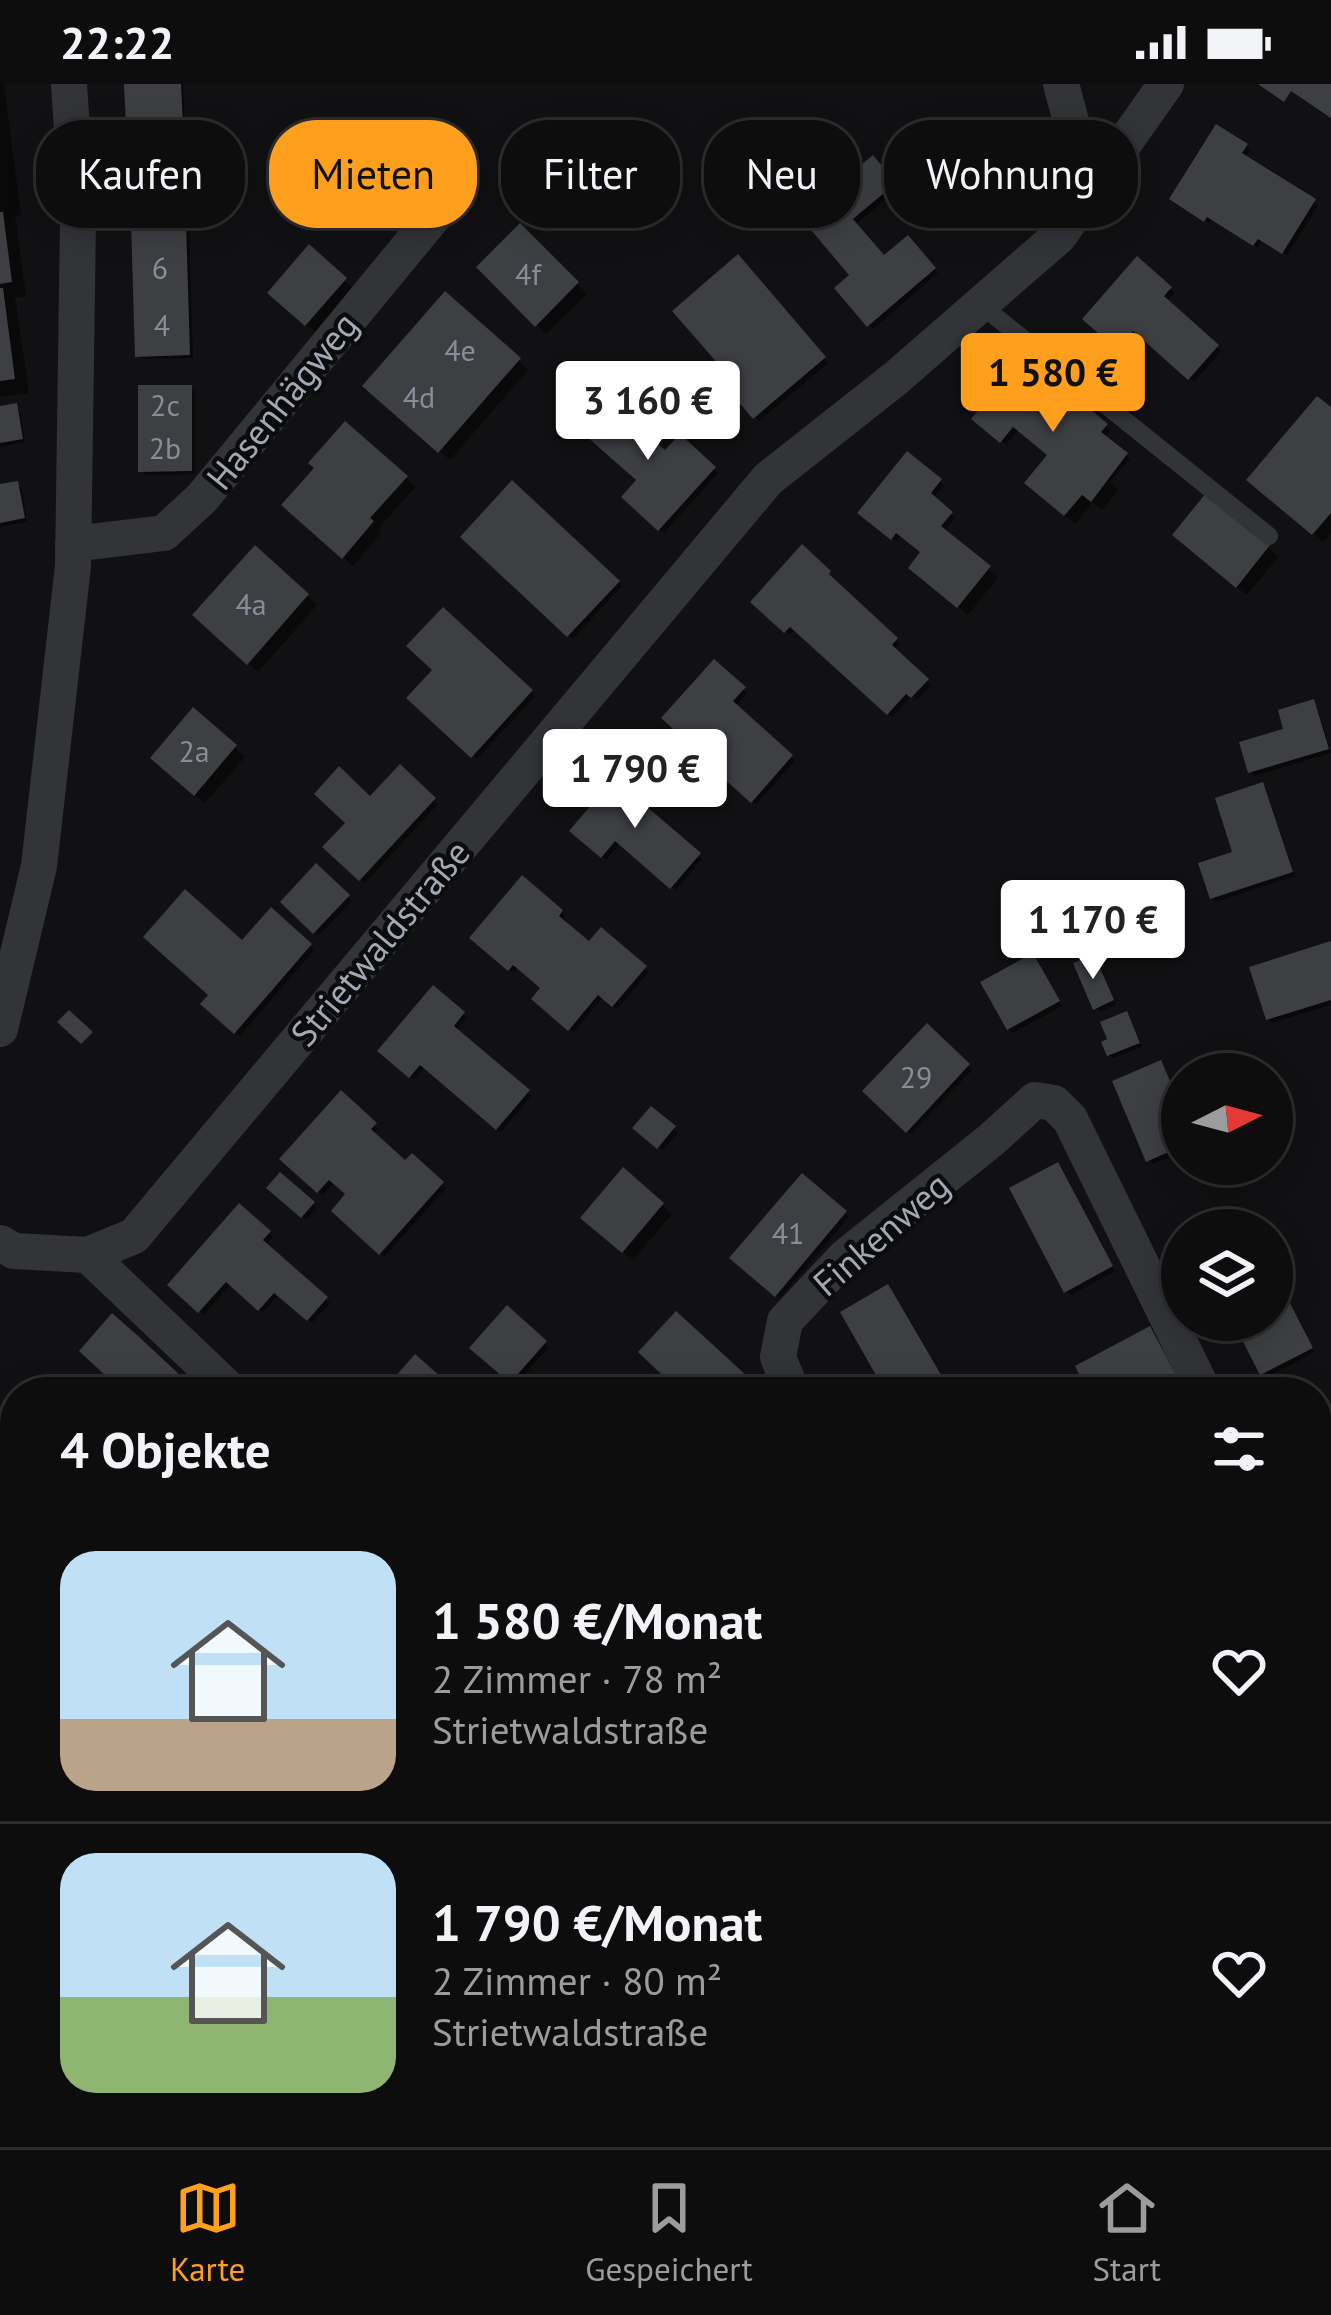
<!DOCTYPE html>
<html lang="de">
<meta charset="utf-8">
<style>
body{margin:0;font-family:"PT Sans",sans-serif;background:#1b1b1c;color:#f1f3f6;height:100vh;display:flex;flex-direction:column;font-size:45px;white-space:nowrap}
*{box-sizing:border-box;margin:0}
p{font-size:39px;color:#9a9c9e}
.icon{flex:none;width:66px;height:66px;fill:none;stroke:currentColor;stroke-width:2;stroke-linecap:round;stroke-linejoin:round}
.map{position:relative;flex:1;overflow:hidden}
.details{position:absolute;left:0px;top:1293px;width:1332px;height:771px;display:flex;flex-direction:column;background:#0d0d0e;border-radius:48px 48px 0 0;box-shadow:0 6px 30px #0003,0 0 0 3px #2d2d2e}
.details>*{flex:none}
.banner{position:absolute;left:36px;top:36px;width:1260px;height:108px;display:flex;gap:24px}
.needle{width:78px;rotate:84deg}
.fabs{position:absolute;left:1161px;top:969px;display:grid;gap:24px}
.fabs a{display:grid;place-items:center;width:132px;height:132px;border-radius:50%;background:#0d0d0e;box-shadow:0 6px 30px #0003,0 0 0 3px #2d2d2e;font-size:60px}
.price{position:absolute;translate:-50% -102px;padding:0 27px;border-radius:12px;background:#fff;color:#222;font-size:39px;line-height:78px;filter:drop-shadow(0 3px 6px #0008)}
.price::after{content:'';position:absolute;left:50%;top:72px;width:36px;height:27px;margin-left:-18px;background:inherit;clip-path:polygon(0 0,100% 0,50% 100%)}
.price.current{background:#ff9f1e;color:#111}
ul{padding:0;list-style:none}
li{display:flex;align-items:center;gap:36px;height:300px;padding:0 60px}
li+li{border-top:3px solid #2d2d2e}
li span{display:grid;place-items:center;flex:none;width:336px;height:240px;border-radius:36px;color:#555}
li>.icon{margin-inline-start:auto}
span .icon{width:144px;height:144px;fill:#fffc;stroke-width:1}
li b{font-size:51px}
h2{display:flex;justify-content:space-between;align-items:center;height:144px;padding:0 60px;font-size:51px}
.pill{padding:0 42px;border-radius:48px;background:#0d0d0e;box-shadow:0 6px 30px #0003,0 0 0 3px #2d2d2e;font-size:42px;line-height:108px}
.pill.current{background:#ff9f1e;color:#111}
.status{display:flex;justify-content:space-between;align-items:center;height:84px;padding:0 60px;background:#0d0d0e;direction:ltr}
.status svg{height:33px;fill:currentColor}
.tabs{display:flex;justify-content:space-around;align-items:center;height:168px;border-top:3px solid #2d2d2e;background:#0d0d0e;font-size:33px;color:#9a9c9e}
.tabs a{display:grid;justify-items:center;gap:6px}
.tabs .current{color:#ff9f1e}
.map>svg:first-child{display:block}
.green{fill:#19211a}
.shadow{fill:#0007}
.building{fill:#3d3f43}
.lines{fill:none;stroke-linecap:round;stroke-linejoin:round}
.service{stroke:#323438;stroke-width:18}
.minor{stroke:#323438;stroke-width:36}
.labels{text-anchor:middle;stroke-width:9;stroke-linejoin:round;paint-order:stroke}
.number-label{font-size:30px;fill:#888e98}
.street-label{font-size:36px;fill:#a1a9b5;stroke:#0c0c0e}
</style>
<div class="status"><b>22:22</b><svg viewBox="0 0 49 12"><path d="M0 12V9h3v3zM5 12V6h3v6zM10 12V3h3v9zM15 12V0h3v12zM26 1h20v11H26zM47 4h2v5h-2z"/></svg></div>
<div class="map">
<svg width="1331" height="2063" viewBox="0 0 1331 2063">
<rect width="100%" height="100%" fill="#111113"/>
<path class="green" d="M 0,1538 L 15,1550 L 15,1788 L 0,1786 Z
M 0,1880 L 15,1881 L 9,2046 L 0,2046 Z
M 35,2049 L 461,2049 L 461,2063 L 21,2063 Z"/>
<path class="shadow" d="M 0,0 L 4,0 L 21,131 L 15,132 L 26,212 L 15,213 L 29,309 L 0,313 Z
M 127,0 L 183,0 L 185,43 L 133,46 L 129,41 Z
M 1246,62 L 1250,66 L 1245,74 L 1318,122 L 1287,171 L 1262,156 L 1258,164 L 1212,135 L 1209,139 L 1177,118 Z
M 876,79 L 898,104 L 855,141 L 884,175 L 907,155 L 938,189 L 873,245 L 838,205 L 854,192 L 801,129 L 792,136 L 768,109 L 830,111 Z
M 183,106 L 188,110 L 193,274 L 143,275 L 138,271 Z
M 520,144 L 587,210 L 546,250 L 481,183 Z
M 309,165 L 355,206 L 316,249 L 280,218 Z
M 738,174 L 828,279 L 759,337 L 723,295 L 730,290 Z
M 1137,177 L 1174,209 L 1166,218 L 1221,267 L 1194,298 L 1139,249 L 1123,268 L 1086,235 Z
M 445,212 L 528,286 L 450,376 L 376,311 Z
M 1024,275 L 1110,346 L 1104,353 L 1130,375 L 1110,398 L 1118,406 L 1102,426 L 1093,418 L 1075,440 L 1038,409 L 1051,372 L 1019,345 L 1006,360 L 975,334 Z
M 191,304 L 195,308 L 195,390 L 146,391 L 141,386 Z
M 16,323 L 20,327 L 25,358 L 0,363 L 0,325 Z
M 1331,327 L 1331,449 L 1323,458 L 1260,405 Z
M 680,354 L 718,389 L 664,449 L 625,413 Z
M 907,372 L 944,401 L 933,415 L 955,434 L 944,447 L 998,493 L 968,531 L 922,493 L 924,469 L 901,451 L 896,457 L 861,429 Z
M 406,394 L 415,403 L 378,445 L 381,449 L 353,482 L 294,430 Z
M 17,400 L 21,404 L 27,438 L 0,443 L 0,403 Z
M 512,401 L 622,502 L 573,555 L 464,453 Z
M 1185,460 L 1268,463 L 1278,473 L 1247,511 Z
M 255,465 L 317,521 L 258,588 L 196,531 Z
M 802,465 L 833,493 L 831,496 L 900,560 L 893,566 L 931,601 L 917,616 L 912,611 L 892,633 L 796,544 L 790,551 L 754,518 Z
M 443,527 L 535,612 L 477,675 L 410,614 L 436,586 Z
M 714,579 L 747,609 L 735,623 L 795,677 L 756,720 L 716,684 L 731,667 L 712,651 L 700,665 L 665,634 Z
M 1313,619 L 1317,623 L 1331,669 L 1255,692 L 1251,688 Z
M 194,627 L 245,673 L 205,719 L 164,684 Z
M 400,684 L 438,720 L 365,799 L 327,763 Z
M 621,690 L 655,719 L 648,728 L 702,775 L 676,806 L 621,759 L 606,776 L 573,746 Z
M 1262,701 L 1266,705 L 1295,792 L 1216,818 L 1212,814 L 1236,770 Z
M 316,783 L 352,817 L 319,851 L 284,818 Z
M 522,795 L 565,832 L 561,838 L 589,862 L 601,847 L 649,888 L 617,925 L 603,913 L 574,948 L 535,915 L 544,904 L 519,883 L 514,889 L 473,854 Z
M 271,827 L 314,866 L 240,952 L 204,920 L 243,860 Z
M 1331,860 L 1331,921 L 1272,939 L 1268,935 Z
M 1037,876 L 1062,922 L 1013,949 L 1009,945 Z
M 1097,878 L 1116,921 L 1100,928 L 1096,924 Z
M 434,905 L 467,934 L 456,947 L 531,1012 L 501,1048 L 425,983 L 414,996 L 381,967 Z
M 1130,935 L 1142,963 L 1113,974 L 1109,970 Z
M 927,943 L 972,986 L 911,1050 L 866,1007 Z
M 1160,979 L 1171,1000 L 1182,995 L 1182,1068 L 1153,1080 L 1149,1076 Z
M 341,1011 L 378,1045 L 373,1051 L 405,1081 L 412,1073 L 446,1104 L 385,1172 L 335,1126 L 349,1110 L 335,1097 L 323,1111 L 283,1075 Z
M 651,1026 L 678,1049 L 663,1066 L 637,1043 Z
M 1061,1086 L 1115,1187 L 1071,1211 L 1067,1207 Z
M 623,1088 L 672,1130 L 633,1176 L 594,1143 Z
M 281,1092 L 317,1124 L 306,1136 L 271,1104 Z
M 802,1093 L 849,1133 L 780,1214 L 734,1174 Z
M 240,1123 L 273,1153 L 265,1161 L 330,1219 L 312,1239 L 280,1210 L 263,1228 L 231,1200 L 204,1231 L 171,1201 Z
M 1272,1185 L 1315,1268 L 1267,1293 L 1236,1236 L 1272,1236 Z
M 507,1225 L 549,1263 L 515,1301 L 473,1263 Z
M 15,1401 L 15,1425 L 3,1414 Z
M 1317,1976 L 1321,1980 L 1323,2053 L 1256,2055 L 1250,2049 L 1317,2049 Z
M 615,2049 L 916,2049 L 917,2063 L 617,2063 Z
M 1002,2049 L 1066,2049 L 1067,2063 L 1003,2063 Z"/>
<path class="building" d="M 124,0 L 181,0 L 183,40 L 126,43 Z
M 1258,0 L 1331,0 L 1331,34 L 1291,7 L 1284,18 Z
M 1216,40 L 1248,60 L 1242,69 L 1316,115 L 1282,170 L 1258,155 L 1253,162 L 1207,133 L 1204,138 L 1169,115 Z
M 782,50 L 830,107 L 873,71 L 896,99 L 853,135 L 884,171 L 908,151 L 936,184 L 867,243 L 834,204 L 849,191 L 795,127 L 786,135 L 764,109 L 789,87 L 767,62 Z
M 185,103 L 190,271 L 135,273 L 130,104 Z
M 0,128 L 3,128 L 12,198 L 0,200 Z
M 520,139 L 579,198 L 535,243 L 476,183 Z
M 309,160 L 347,194 L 305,242 L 267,209 Z
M 738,170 L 826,273 L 753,335 L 719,295 L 726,289 L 672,227 Z
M 1137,172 L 1172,203 L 1164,212 L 1219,261 L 1188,296 L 1133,247 L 1117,266 L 1082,235 Z
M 0,204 L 3,204 L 15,295 L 0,297 Z
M 445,207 L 521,274 L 438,369 L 362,302 Z
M 1024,271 L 1108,340 L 1101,348 L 1128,369 L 1091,418 L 1082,411 L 1064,432 L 1024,399 L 1047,371 L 1013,343 L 1000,359 L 971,335 Z
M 138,301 L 192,301 L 192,387 L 138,388 Z
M 605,312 L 665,366 L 680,350 L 716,383 L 658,447 L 621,413 L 636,396 L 577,344 Z
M 1317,312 L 1331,323 L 1331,429 L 1312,451 L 1246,396 Z
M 17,319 L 23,355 L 0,359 L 0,322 Z
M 345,337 L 408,392 L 370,434 L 374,437 L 342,475 L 281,421 L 314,384 L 308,379 Z
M 907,367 L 942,395 L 931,409 L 953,428 L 941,442 L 991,482 L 957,524 L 908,484 L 920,468 L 896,449 L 891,456 L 857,429 Z
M 512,396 L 620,497 L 567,553 L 460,453 Z
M 18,397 L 25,434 L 0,439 L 0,400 Z
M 1206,409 L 1270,461 L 1236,504 L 1172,451 Z
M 802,460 L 831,487 L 829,490 L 898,554 L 892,561 L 929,595 L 911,614 L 906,610 L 887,631 L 790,543 L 784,549 L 750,518 Z
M 255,461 L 309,510 L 247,581 L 192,531 Z
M 443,523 L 533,606 L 471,674 L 406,614 L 432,586 L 406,562 Z
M 714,575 L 746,603 L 733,617 L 793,671 L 751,719 L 712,684 L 727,667 L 707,649 L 694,664 L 661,634 Z
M 1314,615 L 1329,665 L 1248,689 L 1239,658 L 1283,645 L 1278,626 Z
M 193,623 L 237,661 L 194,712 L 150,674 Z
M 400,680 L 436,714 L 359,797 L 322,763 L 345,739 L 314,710 L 339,682 L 370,712 Z
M 621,686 L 653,713 L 646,722 L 701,769 L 670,805 L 615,757 L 601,774 L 569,747 Z
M 1263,698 L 1293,788 L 1210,815 L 1198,779 L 1232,768 L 1215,714 Z
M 316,779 L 350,811 L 313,850 L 280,818 Z
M 522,791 L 563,826 L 559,832 L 589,857 L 601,843 L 647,882 L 612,923 L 598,911 L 568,947 L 531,915 L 540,904 L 513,881 L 508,887 L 469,854 Z
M 185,805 L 242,856 L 271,823 L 312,860 L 234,950 L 200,920 L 208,911 L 143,853 Z
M 1331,857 L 1331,916 L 1266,936 L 1249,883 Z
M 1033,869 L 1060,917 L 1007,946 L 980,898 Z
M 1094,870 L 1114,916 L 1093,926 L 1073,879 Z
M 433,901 L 465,928 L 454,942 L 530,1006 L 496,1046 L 420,981 L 409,994 L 377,967 Z
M 69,926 L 93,948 L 81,960 L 57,938 Z
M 1127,927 L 1140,959 L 1107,972 L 1101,958 L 1107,955 L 1100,938 Z
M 927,939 L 970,980 L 906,1049 L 862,1007 Z
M 1161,976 L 1170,997 L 1182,992 L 1182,1062 L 1146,1078 L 1112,997 Z
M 341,1006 L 377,1039 L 371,1045 L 405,1076 L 412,1069 L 444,1098 L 379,1171 L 331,1127 L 345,1110 L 329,1096 L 317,1109 L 279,1075 Z
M 651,1022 L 676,1042 L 657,1065 L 632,1044 Z
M 1058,1078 L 1113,1182 L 1064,1209 L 1009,1104 Z
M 623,1083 L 664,1119 L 622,1169 L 580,1134 Z
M 280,1088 L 315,1118 L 301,1134 L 266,1104 Z
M 802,1089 L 847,1127 L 775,1213 L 729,1174 Z
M 239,1119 L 271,1147 L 263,1156 L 328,1213 L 307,1237 L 274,1209 L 258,1227 L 226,1198 L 198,1229 L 167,1201 Z
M 1272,1184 L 1313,1264 L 1260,1291 L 1232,1236 L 1272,1236 Z
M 888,1200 L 926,1265 L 951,1308 L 886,1308 L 877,1293 L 840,1228 Z
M 507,1221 L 547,1257 L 510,1299 L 469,1264 Z
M 676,1227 L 735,1281 L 764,1308 L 680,1308 L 638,1268 Z
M 112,1229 L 137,1251 L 198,1308 L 123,1308 L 79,1267 Z
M 1150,1242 L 1185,1308 L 1125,1308 L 1123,1304 L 1114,1308 L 1088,1308 L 1075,1282 Z
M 415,1270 L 458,1308 L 382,1308 Z
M 1331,1321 L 1331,1456 L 1330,1457 L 1317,1410 L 1317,1325 Z
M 0,1476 L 15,1489 L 15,1524 L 0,1511 Z
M 612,2049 L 909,2049 L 910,2062 L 614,2063 Z
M 999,2049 L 1058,2049 L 1060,2063 L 1000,2063 Z
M 1107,2049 L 1147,2049 L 1149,2063 L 1109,2063 Z
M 1194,2049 L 1233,2049 L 1234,2063 L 1195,2063 Z"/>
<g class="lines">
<path class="service" d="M 981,221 L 1269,452"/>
<path class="minor" d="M 1061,0 L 1072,41 L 1107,87
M 73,460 L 164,449 L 202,414 L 452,110
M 0,945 L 39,782 L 73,482 L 78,136 L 69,0
M 0,1159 L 14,1167 L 88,1171 L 134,1152 L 768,395 L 896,294 L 1059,152 L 1166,0
M 88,1171 L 232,1308
M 792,1308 L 778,1273 L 785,1237 L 845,1173 L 991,1056 L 1035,1016 L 1054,1019 L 1070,1035 L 1204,1308
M 1317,1537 L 1321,1546 L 1331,1729
M 0,1828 L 15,1829
M 947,2049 L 948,2063"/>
</g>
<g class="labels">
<g class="number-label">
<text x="160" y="195">6</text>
<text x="528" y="201">4f</text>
<text x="162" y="252">4</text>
<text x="460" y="277">4e</text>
<text x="419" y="324">4d</text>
<text x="165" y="332">2c</text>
<text x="165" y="375">2b</text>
<text x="251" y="531">4a</text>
<text x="194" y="678">2a</text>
<text x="916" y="1004">29</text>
<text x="788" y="1160">41</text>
</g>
<g class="street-label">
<text transform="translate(282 317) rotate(-51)" y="13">Hasenhägweg</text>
<text transform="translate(380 859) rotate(-50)" y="13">Strietwaldstraße</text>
<text transform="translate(881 1150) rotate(-41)" y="13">Finkenweg</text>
</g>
</g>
</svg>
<div class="fabs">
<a><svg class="needle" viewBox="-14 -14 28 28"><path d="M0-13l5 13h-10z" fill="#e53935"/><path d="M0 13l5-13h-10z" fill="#9a9c9e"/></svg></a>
<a><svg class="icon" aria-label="layers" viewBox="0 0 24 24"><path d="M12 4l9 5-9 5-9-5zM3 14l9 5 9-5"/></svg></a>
</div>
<b class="price current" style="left:1053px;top:351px">1 580 €</b>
<b class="price" style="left:648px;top:379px">3 160 €</b>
<b class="price" style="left:635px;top:747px">1 790 €</b>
<b class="price" style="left:1093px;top:898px">1 170 €</b>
<div class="banner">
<a class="pill">Kaufen</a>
<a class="pill current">Mieten</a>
<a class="pill">Filter</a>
<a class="pill">Neu</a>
<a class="pill">Wohnung</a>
</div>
<section class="details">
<h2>4 Objekte<svg class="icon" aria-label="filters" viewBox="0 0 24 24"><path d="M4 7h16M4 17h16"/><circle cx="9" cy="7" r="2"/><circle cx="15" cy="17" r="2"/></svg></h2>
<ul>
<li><span style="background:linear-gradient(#bfe0f5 70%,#b9a48a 0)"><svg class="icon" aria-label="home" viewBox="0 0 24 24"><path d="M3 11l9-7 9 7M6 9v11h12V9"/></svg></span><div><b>1 580 €/Monat</b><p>2 Zimmer · 78 m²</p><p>Strietwaldstraße</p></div><svg class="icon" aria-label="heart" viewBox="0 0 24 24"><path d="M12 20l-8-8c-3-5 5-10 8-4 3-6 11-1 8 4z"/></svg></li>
<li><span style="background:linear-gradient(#bfe0f5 60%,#8fb573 0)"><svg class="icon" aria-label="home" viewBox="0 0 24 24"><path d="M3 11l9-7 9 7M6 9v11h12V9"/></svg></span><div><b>1 790 €/Monat</b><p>2 Zimmer · 80 m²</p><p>Strietwaldstraße</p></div><svg class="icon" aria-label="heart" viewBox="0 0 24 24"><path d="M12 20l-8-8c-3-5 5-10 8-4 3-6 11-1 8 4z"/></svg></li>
</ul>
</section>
</div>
<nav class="tabs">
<a class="current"><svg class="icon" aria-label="map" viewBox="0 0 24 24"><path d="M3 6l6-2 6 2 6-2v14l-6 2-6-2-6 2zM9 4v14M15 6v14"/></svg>Karte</a>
<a><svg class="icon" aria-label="saved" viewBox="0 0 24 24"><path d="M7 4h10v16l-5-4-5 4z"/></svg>Gespeichert</a>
<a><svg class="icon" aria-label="home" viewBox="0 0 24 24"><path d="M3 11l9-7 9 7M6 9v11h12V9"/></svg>Start</a>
</nav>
